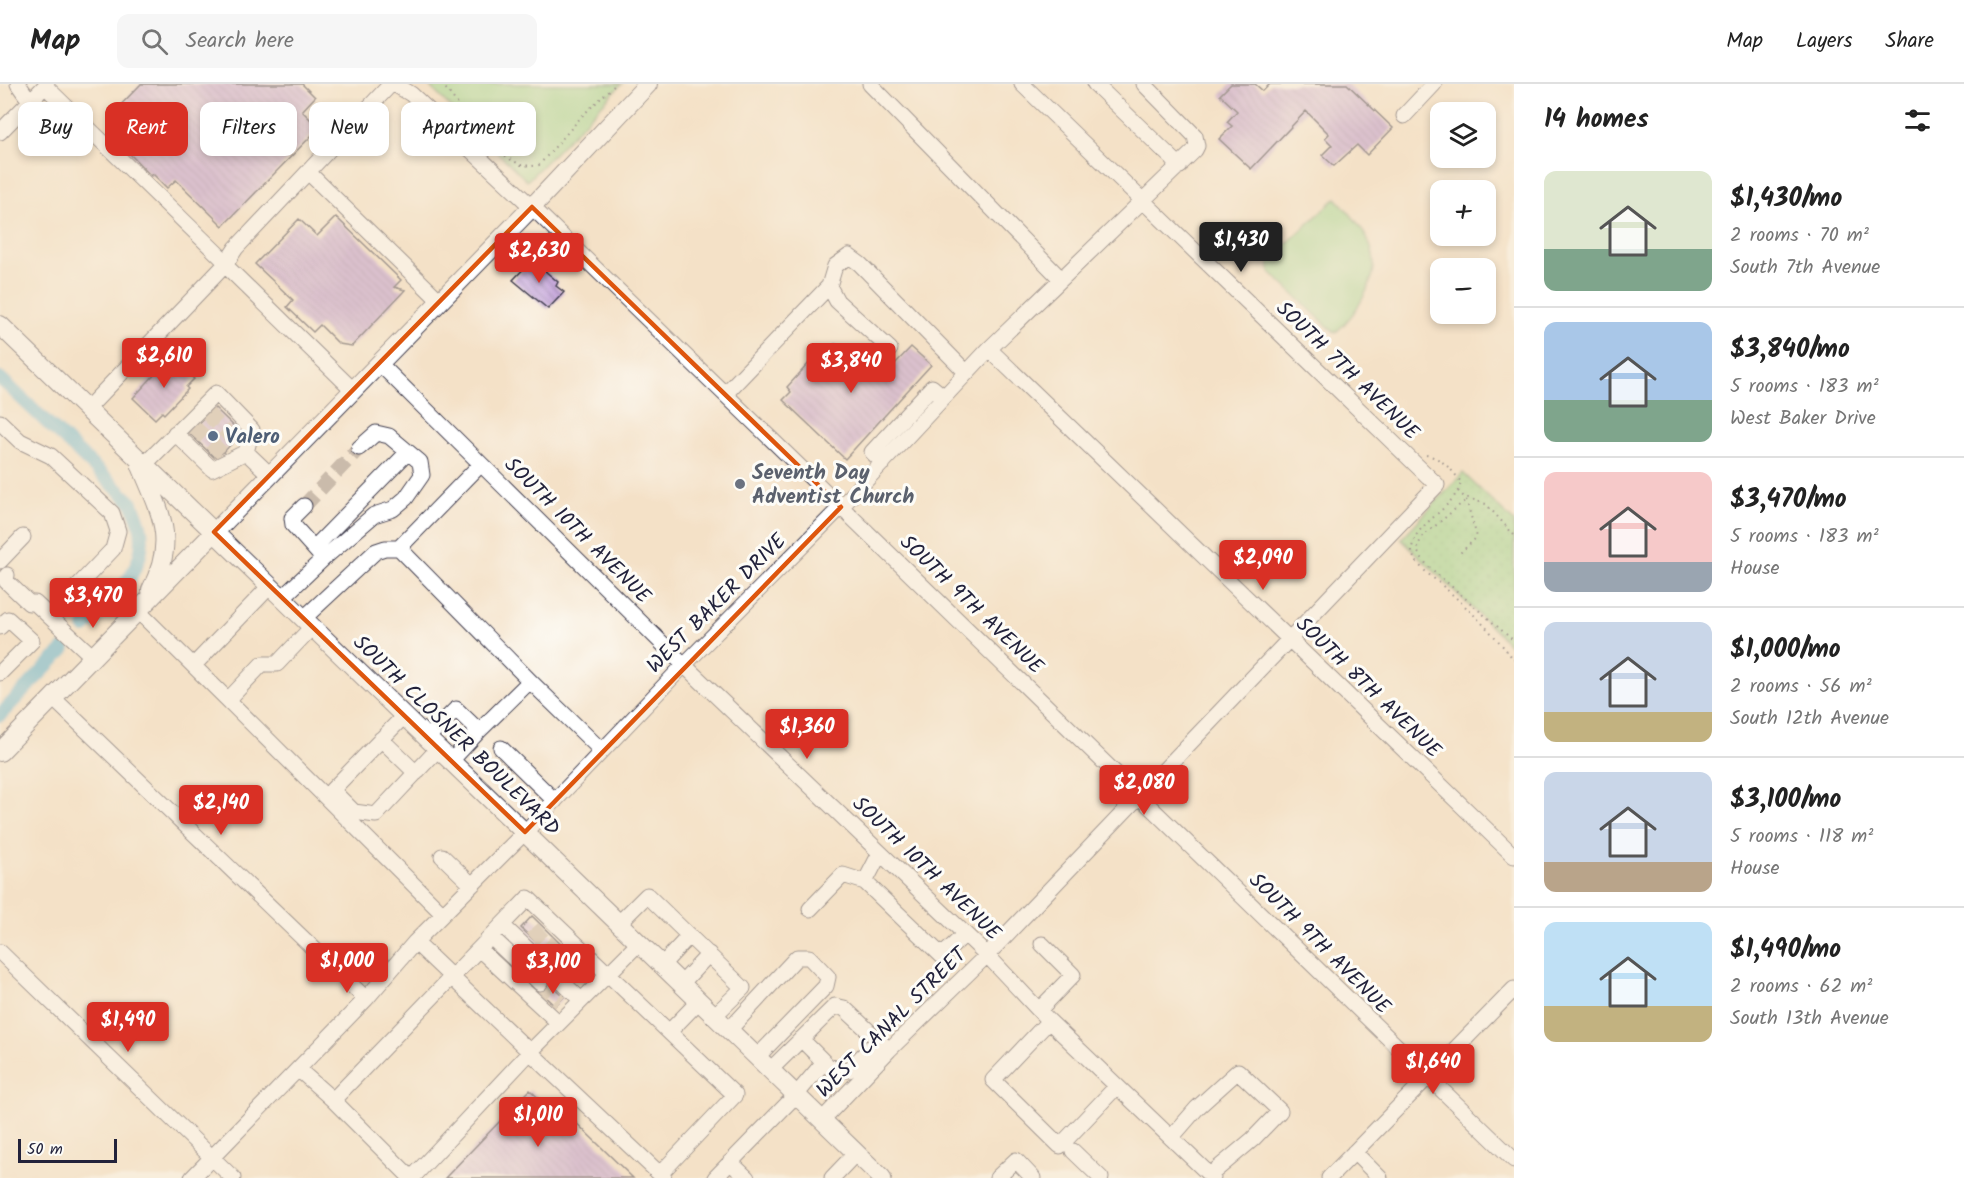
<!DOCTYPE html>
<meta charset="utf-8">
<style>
body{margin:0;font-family:Kalam,sans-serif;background:#f6f6f6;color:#222;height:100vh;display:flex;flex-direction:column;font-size:22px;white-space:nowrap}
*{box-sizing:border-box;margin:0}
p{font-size:20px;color:#767676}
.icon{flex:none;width:33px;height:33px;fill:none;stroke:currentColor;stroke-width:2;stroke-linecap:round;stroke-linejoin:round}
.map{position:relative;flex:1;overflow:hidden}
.details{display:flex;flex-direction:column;background:#fff;width:450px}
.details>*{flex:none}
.hud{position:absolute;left:18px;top:18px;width:570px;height:54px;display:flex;gap:12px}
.controls{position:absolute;left:1430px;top:18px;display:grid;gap:12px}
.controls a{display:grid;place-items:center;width:66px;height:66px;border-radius:12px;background:#fff;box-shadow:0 3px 9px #0003;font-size:30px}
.scale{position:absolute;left:18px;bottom:15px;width:99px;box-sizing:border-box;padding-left:6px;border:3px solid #22223b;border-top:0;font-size:16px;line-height:21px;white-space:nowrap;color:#22223b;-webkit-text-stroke:4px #fdfcf7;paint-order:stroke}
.price{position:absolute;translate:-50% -51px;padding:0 14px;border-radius:6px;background:#d93025;color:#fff;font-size:20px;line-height:39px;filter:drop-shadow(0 2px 3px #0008)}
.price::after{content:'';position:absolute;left:50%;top:36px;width:18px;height:14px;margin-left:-9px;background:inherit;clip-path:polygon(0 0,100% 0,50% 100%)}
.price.selected{background:#222;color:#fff}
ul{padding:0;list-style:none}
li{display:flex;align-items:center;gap:18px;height:150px;padding:0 30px}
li+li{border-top:2px solid #e0e0e0}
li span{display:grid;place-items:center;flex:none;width:168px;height:120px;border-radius:12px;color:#555}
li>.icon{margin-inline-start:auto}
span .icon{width:72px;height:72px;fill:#fffc;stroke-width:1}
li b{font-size:26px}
h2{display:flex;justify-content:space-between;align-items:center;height:72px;padding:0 30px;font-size:26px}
.tag{padding:0 21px;border-radius:12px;background:#fff;box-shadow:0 3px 9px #0003;font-size:21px;line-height:54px}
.tag.selected{background:#d93025;color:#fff}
header{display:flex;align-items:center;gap:36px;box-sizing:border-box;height:84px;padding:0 30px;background:#fff;border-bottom:2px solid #e0e0e0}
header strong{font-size:28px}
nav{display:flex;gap:33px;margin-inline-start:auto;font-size:21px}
.search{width:420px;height:54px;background:#f6f6f6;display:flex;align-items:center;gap:15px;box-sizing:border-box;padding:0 21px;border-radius:12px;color:#767676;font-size:22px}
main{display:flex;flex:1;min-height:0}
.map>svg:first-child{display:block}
.grass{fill:#97d68c;stroke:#5c7c64;stroke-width:1.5}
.park{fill:url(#park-dots);stroke:#5c7c64;stroke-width:1.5}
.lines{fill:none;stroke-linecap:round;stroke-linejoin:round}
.canal{stroke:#54b0d2;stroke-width:14}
.building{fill:url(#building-back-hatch)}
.minor-tunnel{stroke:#cabbab;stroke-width:15;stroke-dasharray:15 8;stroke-linecap:butt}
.minor-casing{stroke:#423f50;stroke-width:17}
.major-casing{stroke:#423f50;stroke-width:20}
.path{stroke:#423f50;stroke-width:2;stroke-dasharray:1.5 4.5;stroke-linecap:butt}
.minor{stroke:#fff;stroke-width:15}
.major{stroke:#fff;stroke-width:18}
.marked{fill:none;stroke:#de560e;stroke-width:4.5;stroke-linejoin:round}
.service-dot{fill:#5c6f8a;stroke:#fdfcf7;stroke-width:2}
.worship-dot{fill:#6b7280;stroke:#fdfcf7;stroke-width:2}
.labels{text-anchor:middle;stroke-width:6;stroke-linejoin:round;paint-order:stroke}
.street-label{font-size:21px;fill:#22223b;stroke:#fdfcf7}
.service-label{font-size:21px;font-weight:bold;fill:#4e5e75;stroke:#fdfcf7;text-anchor:start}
.worship-label{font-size:21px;font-weight:bold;fill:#5b616d;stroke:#fdfcf7;text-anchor:start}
</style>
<header>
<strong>Map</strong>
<div class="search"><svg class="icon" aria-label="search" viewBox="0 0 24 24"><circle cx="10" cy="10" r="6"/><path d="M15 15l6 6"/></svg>Search here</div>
<nav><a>Map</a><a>Layers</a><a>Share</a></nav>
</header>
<main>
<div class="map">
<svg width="1514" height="1094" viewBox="0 0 1514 1094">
<defs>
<pattern id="park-dots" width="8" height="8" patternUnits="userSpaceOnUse" patternTransform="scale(1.5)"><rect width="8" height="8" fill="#97d68c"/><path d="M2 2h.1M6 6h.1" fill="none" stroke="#82b77a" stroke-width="1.8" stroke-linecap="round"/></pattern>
<pattern id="building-back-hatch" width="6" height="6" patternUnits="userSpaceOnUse" patternTransform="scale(1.5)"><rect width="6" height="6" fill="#bc97d5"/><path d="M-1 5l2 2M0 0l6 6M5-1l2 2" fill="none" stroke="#987bae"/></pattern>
</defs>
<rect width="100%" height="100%" fill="#fdfcf7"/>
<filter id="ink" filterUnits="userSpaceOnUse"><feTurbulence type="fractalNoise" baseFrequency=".0167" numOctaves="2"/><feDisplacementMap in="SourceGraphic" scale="12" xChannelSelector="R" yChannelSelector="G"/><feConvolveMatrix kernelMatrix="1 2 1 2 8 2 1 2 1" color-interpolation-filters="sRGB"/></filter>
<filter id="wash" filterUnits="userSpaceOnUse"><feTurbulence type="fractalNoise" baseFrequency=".008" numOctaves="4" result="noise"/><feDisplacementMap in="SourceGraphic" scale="24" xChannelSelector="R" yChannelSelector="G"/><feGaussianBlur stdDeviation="1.35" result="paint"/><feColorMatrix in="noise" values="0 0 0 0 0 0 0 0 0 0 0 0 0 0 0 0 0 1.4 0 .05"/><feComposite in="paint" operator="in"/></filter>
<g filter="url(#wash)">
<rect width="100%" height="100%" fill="#f4e1c7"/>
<path class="grass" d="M 427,0 L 622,0 L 527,97 Z
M 1336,114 C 1352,131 1375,156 1374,182 C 1374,191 1370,200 1366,208 C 1358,225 1349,237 1335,249 L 1270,188 L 1269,176 Z"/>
<path class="park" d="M 1463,389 L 1514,438 L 1514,565 L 1401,455 Z"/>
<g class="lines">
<path class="canal" d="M 0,294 L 132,419 C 135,427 138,434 140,441 C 151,485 112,514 85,543
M 0,631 L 64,565"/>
</g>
<g id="blocks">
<path class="building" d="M 141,0 L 302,0 L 315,13 L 302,27 L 319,44 L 223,142 L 176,96 L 167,104 L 153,90 L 151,92 L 109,48 L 117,40 L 109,33 Z
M 1231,0 L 1255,0 L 1263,7 L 1270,0 L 1347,0 L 1393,44 L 1367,71 L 1357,61 L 1334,82 L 1322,71 L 1332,61 L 1325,54 L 1329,50 L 1306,27 L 1251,85 L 1219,55 L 1232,42 L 1227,38 L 1237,27 L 1220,11 Z
M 336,133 L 401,196 L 394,203 L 405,206 L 352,262 L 339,260 L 320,241 L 313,248 L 287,223 L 293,216 L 255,180 L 299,135 L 317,152 Z
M 532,176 L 558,198 L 556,202 L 564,208 L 548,225 L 513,196 Z
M 835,260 L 862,285 L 878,268 L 893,282 L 911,263 L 931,281 L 845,375 L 783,316 L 791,308 L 787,303 L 823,264 L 828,268 Z
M 171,273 L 194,295 L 186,303 L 188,305 L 164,330 L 162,328 L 155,335 L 133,314 Z
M 215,324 L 241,349 L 224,368 L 214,373 L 189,349 Z
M 532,832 L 581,880 L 570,891 L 521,844 Z
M 550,900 L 564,913 L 555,922 L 540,908 L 547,906 Z
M 530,1006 L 558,1033 L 564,1027 L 633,1094 L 445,1094 Z"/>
</g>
</g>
<g filter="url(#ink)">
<use href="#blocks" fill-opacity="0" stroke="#423f50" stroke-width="1.5"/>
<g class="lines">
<path class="minor-tunnel" d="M 207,329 L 235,357
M 194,343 L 223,370
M 304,422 L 359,364
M 532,855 L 544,844
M 546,868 L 558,857
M 561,882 L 572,871
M 540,899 L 560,918"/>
<defs>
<path id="minor" d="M 18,0 L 30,17
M 394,0 L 411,10 L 532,123 L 1514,1076
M 870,0 L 1060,194
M 1095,0 L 1180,82
M 45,2 L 227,179
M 1404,32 L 1434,0
M 0,48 L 47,0
M 308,88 L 440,217
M 225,181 L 353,306
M 829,202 L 837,217 L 890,265
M 989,265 L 1514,772
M 379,279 L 684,581 L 987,871 L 1049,937 L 1213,1094
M 725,310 L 829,202 L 835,182 L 849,172 L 860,180 L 967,289
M 87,325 L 225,181 L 236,164 L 391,0
M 0,338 L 20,357 L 51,372 L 112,429 L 118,447 L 113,465 L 49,532
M 175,349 L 212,385 L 246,368
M 883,379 L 872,368 L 932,303 L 944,313
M 481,380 L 399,464 L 530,597 L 602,667
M 144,381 L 216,309 L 252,346 L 246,368 L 270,391
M 304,422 L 292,434 L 293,441 L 319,470
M 314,464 L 408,368
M 0,477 L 23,453
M 7,491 L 6,497 L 29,519 L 35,519 L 92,572
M 282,514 L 324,474 L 374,431 L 393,425 L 406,414 L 422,391 L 420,378 L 389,352 L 376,349 L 359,364
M 137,526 L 228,616 L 262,580 L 277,580 L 312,543
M 303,535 L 376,467 L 385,464 L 399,464
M 0,543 L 8,535 L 32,557 L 0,589
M 194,581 L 270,502
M 53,614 L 366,915
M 228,616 L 443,830
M 404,632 L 332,706 L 354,728 L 376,731 L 438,665
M 427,654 L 456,625 L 479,647 L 530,597
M 381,655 L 416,689
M 501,664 L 555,717
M 451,677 L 479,647
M 880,769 L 865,798 L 942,872 L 965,850
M 442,772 L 472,801
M 810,825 L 843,791 L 865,798
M 619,839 L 647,811 L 743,904 L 714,932
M 502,841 L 581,916
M 491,853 L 540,899
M 639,859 L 530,968 L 664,1094
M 479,865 L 559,939
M 0,868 L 233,1094
M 662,881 L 689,852
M 681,900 L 709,870
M 1039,926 L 1073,891 L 1042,860
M 1049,937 L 993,996 L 1060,1062 L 1117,1002
M 729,946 L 797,873 L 809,873 L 828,893 L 826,902 L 757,973
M 801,955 L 829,983 L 849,986 L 878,956
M 298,985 L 333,1016 L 528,814 L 669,948 L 699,917
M 770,986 L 835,922 L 844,924 L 889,966
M 333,1016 L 411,1094
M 822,1036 L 889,966 L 987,871 L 1437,401 L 1022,0
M 1171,1054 L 1197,1024 L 1238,987 L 1280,1027 L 1253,1055 L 1210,1091
M 1073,1067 L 1101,1094
M 1354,1068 L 1380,1094
M 730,1078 L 747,1094
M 660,1090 L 735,1011 L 669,948
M 192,1094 L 366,915 L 415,858 L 525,748 L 684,581 L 841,423 L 989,265 L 1195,66 L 1197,62 L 1195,52 L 1144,0
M 412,1094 L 530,968 L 415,858
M 715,1094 L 796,1011 L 824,978
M 832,1094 L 856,1069
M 997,1094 L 1016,1076 L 1033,1094
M 1329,1094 L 1514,905"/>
<path id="major" d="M 0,241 L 882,1094
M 141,382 C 161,430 177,456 151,506
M 0,668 L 532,123 L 648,0"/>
</defs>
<use href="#minor" class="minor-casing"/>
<use href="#major" class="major-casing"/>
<path class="path" d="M 442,0 L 463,27 L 490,52 L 498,65 L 508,74 L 521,81 L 535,82 L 539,81 L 583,31 L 616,0
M 1426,371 C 1442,374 1452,386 1461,398 C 1457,421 1420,438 1414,456 C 1412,460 1412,466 1412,470 C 1420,486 1432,492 1445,504 C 1470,526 1494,550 1514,576
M 1458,407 L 1466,415 L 1477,453 L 1459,470
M 1514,451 L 1486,420 L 1468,414 L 1421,454 L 1417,467 L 1427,481 L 1514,557"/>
<use href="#minor" class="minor"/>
<use href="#major" class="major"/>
</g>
</g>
<path d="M0 0H1514V1094H0ZM 532,123 L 841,423 L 525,748 L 214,448 Z" fill="#f4e1c7" fill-opacity=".55" fill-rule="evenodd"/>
<path class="marked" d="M 532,123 L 841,423 L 525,748 L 214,448 Z"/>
<circle class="service-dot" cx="213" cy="352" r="6"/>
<circle class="worship-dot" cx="740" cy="400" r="6"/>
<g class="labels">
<g class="street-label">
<text transform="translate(1348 286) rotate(44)" y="7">SOUTH 7TH AVENUE</text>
<text transform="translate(578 446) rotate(45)" y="7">SOUTH 10TH AVENUE</text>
<text transform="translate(716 519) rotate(-45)" y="7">WEST BAKER DRIVE</text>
<text transform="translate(972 520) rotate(44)" y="7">SOUTH 9TH AVENUE</text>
<text transform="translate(1369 603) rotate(44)" y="7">SOUTH 8TH AVENUE</text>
<text transform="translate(457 651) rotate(44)" y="7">SOUTH CLOSNER BOULEVARD</text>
<text transform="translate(927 784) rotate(44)" y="7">SOUTH 10TH AVENUE</text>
<text transform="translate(1320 859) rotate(45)" y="7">SOUTH 9TH AVENUE</text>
<text transform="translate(891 938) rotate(-45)" y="7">WEST CANAL STREET</text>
</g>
<g class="service-label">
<text x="225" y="359">Valero</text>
</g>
<g class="worship-label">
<text x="752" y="395">Seventh Day<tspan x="752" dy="24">Adventist Church</tspan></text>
</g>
</g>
</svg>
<div class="controls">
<a><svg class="icon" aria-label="layers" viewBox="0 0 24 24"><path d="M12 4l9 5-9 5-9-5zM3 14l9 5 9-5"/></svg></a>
<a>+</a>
<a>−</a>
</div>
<div class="scale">50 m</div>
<b class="price selected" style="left:1241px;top:189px">$1,430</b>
<b class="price" style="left:539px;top:200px">$2,630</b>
<b class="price" style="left:164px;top:305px">$2,610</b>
<b class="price" style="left:851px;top:310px">$3,840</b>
<b class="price" style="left:1263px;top:507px">$2,090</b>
<b class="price" style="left:93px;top:545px">$3,470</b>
<b class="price" style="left:807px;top:676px">$1,360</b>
<b class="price" style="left:1144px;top:732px">$2,080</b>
<b class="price" style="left:221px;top:752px">$2,140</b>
<b class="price" style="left:347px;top:910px">$1,000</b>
<b class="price" style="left:553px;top:911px">$3,100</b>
<b class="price" style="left:128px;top:969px">$1,490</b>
<b class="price" style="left:1433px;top:1011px">$1,640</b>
<b class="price" style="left:538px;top:1064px">$1,010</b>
<div class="hud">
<a class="tag">Buy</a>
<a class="tag selected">Rent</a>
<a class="tag">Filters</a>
<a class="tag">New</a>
<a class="tag">Apartment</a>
</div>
</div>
<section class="details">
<h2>14 homes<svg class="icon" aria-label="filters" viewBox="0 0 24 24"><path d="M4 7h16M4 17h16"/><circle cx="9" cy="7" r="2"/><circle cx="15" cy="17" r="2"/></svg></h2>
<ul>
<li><span style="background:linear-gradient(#dfe7d0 65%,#7fa58c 0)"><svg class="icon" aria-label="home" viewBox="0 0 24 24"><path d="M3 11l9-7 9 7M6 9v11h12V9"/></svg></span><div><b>$1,430/mo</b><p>2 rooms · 70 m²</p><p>South 7th Avenue</p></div></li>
<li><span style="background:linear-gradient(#a9c7e8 65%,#7fa58c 0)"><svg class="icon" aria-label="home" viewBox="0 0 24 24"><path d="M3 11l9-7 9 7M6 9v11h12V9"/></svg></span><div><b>$3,840/mo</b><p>5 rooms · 183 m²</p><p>West Baker Drive</p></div></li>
<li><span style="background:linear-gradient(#f6c9c9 75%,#9aa5b1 0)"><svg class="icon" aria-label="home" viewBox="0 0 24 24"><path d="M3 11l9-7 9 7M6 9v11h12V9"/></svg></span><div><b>$3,470/mo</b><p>5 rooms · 183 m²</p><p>House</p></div></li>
<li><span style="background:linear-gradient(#c9d6e8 75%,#c2b280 0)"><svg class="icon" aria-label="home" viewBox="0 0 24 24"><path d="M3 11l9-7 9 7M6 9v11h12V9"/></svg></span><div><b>$1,000/mo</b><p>2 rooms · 56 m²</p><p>South 12th Avenue</p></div></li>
<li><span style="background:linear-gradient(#c9d6e8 75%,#b9a48a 0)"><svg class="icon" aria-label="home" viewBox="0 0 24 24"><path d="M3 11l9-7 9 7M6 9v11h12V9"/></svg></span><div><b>$3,100/mo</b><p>5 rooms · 118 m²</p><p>House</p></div></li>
<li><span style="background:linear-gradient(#bfe0f5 70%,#c2b280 0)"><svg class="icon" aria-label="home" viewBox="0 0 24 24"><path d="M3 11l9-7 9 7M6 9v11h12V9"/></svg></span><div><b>$1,490/mo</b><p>2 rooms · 62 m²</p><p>South 13th Avenue</p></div></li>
</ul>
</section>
</main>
